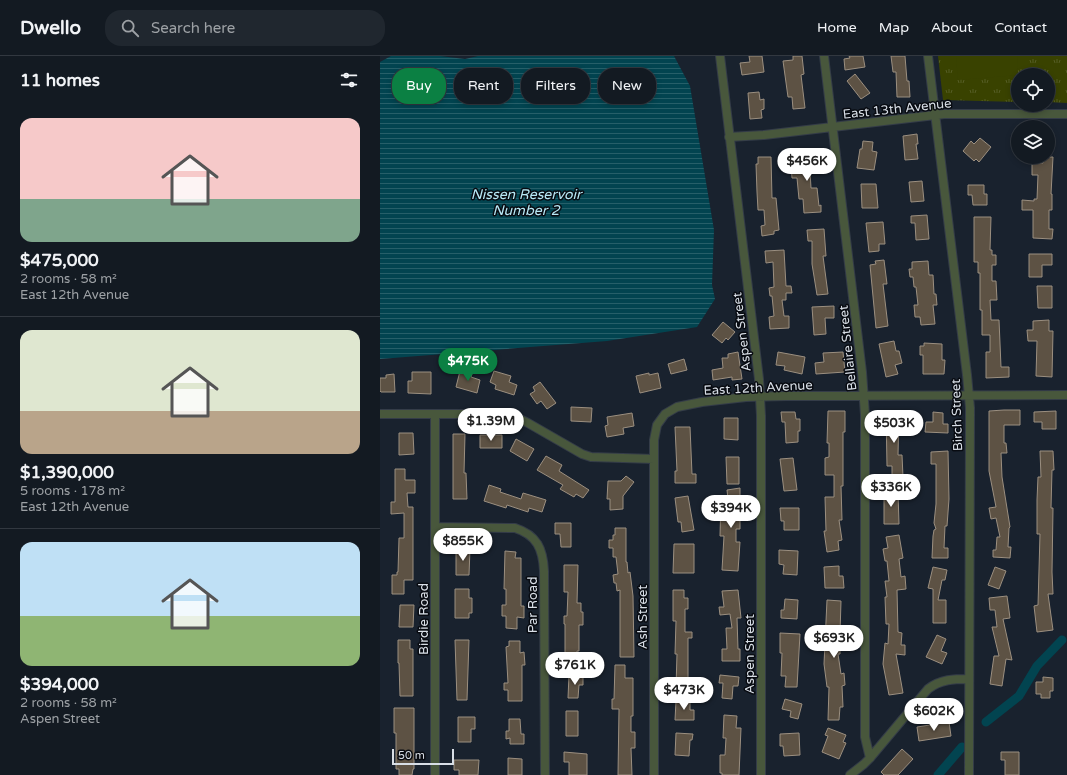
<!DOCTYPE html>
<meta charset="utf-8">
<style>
body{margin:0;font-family:"Varela Round",sans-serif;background:#20272f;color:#f1f3f6;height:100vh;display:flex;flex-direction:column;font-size:15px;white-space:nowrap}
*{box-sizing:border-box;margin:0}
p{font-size:13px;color:#9da1a5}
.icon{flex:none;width:22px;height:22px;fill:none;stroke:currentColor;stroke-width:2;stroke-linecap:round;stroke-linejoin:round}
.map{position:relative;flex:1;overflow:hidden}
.panel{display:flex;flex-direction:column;background:#131a22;width:380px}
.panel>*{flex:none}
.top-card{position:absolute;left:12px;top:12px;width:380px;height:36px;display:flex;gap:8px}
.tools{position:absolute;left:631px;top:12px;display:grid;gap:8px}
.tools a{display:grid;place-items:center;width:44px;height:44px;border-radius:50%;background:#131a22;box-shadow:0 2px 6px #0003,0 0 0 1px #323840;font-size:20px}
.scale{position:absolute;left:12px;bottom:10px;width:62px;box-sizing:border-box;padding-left:4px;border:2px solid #d8dee6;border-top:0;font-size:11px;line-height:14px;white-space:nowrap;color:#d8dee6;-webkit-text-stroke:3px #080b11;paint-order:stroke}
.price{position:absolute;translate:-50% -34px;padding:0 9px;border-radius:14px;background:#fff;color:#222;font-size:13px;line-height:26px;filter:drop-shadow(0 1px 2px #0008)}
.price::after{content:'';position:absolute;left:50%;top:24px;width:12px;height:9px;margin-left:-6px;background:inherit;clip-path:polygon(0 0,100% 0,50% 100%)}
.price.active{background:#0b8043;color:#fff}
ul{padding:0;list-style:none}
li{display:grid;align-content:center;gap:8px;height:212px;padding:0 20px}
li+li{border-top:1px solid #323840}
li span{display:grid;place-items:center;height:124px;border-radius:12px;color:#555}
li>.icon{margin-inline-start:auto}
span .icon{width:72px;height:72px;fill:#fffc;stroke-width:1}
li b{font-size:17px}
h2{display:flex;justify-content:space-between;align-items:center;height:48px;padding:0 20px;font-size:17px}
.tag{padding:0 14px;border-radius:16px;background:#131a22;box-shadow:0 2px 6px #0003,0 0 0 1px #323840;font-size:14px;line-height:36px}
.tag.active{background:#0b8043;color:#fff}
header{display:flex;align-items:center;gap:24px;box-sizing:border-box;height:56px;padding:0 20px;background:#131a22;border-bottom:1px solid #323840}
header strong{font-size:19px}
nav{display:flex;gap:22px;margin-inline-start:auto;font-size:14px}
.search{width:280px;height:36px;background:#20272f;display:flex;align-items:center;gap:10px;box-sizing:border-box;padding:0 14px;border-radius:16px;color:#9da1a5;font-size:15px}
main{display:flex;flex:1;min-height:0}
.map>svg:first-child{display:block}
.grass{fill:url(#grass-tufts)}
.pitch{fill:#394200}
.water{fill:url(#water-rules)}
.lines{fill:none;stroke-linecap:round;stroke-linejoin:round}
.canal{stroke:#024450;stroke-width:9}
.building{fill:#5d5244;stroke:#9b8f80}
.street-casing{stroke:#343c48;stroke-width:10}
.street{stroke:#48573c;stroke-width:8}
.labels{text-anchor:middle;stroke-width:3;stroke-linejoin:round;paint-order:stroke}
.street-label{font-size:13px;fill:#d8dee6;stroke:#080b11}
.water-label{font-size:14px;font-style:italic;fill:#b7e8f5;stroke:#080b11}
</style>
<header>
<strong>Dwello</strong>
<div class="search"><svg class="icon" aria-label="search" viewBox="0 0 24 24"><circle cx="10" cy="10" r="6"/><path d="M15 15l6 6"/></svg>Search here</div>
<nav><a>Home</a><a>Map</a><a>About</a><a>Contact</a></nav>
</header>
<main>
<section class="panel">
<h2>11 homes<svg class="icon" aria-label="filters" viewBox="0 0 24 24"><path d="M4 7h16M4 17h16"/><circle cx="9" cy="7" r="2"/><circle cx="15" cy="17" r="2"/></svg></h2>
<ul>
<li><span style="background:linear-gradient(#f6c9c9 65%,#7fa58c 0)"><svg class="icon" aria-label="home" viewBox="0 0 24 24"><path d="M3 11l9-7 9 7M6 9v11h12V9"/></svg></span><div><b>$475,000</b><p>2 rooms · 58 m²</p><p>East 12th Avenue</p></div></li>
<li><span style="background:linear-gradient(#dfe7d0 65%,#b9a48a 0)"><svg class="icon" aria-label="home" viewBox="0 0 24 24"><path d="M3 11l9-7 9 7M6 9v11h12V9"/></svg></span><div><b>$1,390,000</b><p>5 rooms · 178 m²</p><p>East 12th Avenue</p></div></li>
<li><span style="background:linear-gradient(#bfe0f5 60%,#8fb573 0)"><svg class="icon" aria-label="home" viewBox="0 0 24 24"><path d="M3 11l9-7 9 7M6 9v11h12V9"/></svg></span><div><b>$394,000</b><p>2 rooms · 58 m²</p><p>Aspen Street</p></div></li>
</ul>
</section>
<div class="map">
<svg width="687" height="719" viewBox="0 0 687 719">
<defs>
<pattern id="grass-tufts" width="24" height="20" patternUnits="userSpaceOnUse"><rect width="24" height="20" fill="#394200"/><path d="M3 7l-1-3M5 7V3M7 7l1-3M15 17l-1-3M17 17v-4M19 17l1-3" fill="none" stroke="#555d25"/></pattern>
<pattern id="water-rules" width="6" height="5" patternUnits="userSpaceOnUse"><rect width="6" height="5" fill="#024450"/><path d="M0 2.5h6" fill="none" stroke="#265f69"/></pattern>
</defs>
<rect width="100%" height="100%" fill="#19222e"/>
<path class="grass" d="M 558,0 L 687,0 L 687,47 L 668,46 L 668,19 L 638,19 L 638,46 L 563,44 Z"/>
<path class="pitch" d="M 576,0 L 637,0 L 638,19 L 578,24 Z"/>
<path class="water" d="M 11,0 L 60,0 L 85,3 L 98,0 L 294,0 L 310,30 L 334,174 L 332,229 L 335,243 L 317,271 L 227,285 L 0,303 L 0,6 Z"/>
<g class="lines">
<path class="canal" d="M 606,666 L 639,640 L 657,610 L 682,584
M 558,719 L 582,691"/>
</g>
<path class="building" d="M 369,0 L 382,0 L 384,16 L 362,19 L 360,7 L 370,6 Z
M 413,0 L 422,0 L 424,18 L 421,19 L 425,52 L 413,53 L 412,41 L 408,41 L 403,5 L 413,4 Z
M 469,0 L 483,0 L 485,11 L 465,14 L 464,3 L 470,2 Z
M 511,0 L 525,0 L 527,25 L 529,25 L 530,41 L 517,41 L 516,16 L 513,16 Z
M 475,18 L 490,37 L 481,43 L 467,25 Z
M 379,36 L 380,44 L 384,43 L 384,53 L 381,54 L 382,62 L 370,63 L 368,37 Z
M 537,78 L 538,88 L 536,88 L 538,103 L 525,104 L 523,80 Z
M 600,82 L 611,91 L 599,106 L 596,103 L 594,105 L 583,95 L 591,85 L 594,88 Z
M 483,85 L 493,86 L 492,95 L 497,96 L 494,114 L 477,112 L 480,93 L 482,93 Z
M 435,94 L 436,115 L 430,115 L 431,132 L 437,132 L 439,150 L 441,149 L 441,156 L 424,157 L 423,143 L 419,143 L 417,122 L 412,122 L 411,109 L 423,108 L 421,95 Z
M 378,101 L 391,101 L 392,142 L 396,142 L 399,174 L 394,175 L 394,178 L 382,180 L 381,170 L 385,169 L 384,154 L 378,154 L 377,136 L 376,108 L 378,108 Z
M 663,101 L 673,101 L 671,138 L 672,138 L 672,154 L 669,154 L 669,173 L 673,173 L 672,183 L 653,182 L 653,154 L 642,154 L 642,144 L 654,145 L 654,143 L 657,143 L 658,119 L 652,119 L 652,107 L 663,107 Z
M 542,125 L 544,145 L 531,146 L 529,126 Z
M 481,128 L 496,128 L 498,152 L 482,152 Z
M 588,129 L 604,129 L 604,138 L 607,138 L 607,149 L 593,149 L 592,139 L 588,139 Z
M 547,159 L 549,183 L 536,184 L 535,167 L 531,167 L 531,160 Z
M 594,161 L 611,161 L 610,194 L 612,194 L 612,199 L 616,199 L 616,209 L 612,209 L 612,225 L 616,225 L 617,244 L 610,244 L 611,264 L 619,264 L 621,311 L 629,311 L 629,321 L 606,322 L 606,296 L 610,296 L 610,279 L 602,279 L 602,254 L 600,254 L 600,217 L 598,217 L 598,206 L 594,206 Z
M 503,166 L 505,188 L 499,188 L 499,195 L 489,196 L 486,167 Z
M 444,173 L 446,200 L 443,200 L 448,238 L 437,239 L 432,208 L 432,185 L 428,185 L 427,174 Z
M 404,194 L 406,230 L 411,230 L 412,237 L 406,237 L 406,244 L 402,244 L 404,260 L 409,260 L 409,272 L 390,273 L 389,261 L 394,260 L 392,240 L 390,240 L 389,232 L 394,231 L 393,206 L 386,207 L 385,195 Z
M 649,198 L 672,198 L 672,209 L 662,209 L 662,221 L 649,221 Z
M 504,204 L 507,228 L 503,228 L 508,270 L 496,272 L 490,209 L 496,208 L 495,205 Z
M 548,205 L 549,219 L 553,219 L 554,238 L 556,238 L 557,249 L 553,249 L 555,268 L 541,269 L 540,261 L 535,261 L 534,249 L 538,249 L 536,231 L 534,231 L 533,221 L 530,221 L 529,213 L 532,213 L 532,206 Z
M 657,230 L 672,230 L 672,252 L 658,252 Z
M 454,250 L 454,262 L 445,262 L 446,278 L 434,279 L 432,251 Z
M 669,264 L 669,275 L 673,275 L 672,321 L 656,320 L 657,285 L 648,285 L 647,274 L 653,274 L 653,265 Z
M 343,266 L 355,276 L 348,284 L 346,282 L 342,287 L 332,279 Z
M 514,285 L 516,295 L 519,295 L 522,307 L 515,309 L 518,318 L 506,321 L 499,288 Z
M 544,287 L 562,288 L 562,304 L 565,304 L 564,318 L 543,318 L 543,299 L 540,299 L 540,290 L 544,290 Z
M 358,296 L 362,323 L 352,324 L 352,321 L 333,324 L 332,314 L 343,312 L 342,302 L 348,302 L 348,298 Z
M 398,296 L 425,301 L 422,318 L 404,314 L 405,310 L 396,309 Z
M 463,296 L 465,316 L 436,318 L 435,307 L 444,306 L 443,297 Z
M 304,303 L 307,314 L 291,318 L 288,308 Z
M 80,315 L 92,318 L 91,321 L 100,324 L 97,337 L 76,331 Z
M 114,315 L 131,320 L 129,326 L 137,329 L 134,339 L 115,333 L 116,329 L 110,326 Z
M 32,316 L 51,316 L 51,338 L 28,337 L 28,325 L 32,325 Z
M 269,317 L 269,319 L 278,317 L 281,332 L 260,337 L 256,320 Z
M 14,318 L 15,336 L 1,336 L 0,335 L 0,322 L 6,322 L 6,319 Z
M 160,326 L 176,347 L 167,353 L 161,345 L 157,348 L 150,338 L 155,335 L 153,331 Z
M 191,351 L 212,352 L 211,366 L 191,365 Z
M 624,354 L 640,354 L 640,369 L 624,369 L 624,387 L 626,387 L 627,397 L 621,397 L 622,421 L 630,471 L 629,472 L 628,491 L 631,491 L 630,502 L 613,501 L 613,494 L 616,494 L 617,481 L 620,481 L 616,462 L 611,463 L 609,452 L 616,451 L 609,415 L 609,355 Z
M 448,355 L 465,355 L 465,376 L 463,376 L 463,430 L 461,430 L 462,464 L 459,464 L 462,484 L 458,485 L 459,494 L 447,496 L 444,475 L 446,475 L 445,441 L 454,441 L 454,419 L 445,419 L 445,402 L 449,401 L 449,387 L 447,387 Z
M 506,355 L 519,355 L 518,399 L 522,399 L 523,421 L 512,421 L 512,410 L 507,410 Z
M 676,355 L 676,373 L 662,373 L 662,366 L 654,366 L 654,356 Z
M 401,356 L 415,356 L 416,363 L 420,363 L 420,375 L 418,375 L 418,386 L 406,387 L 405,366 L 402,366 Z
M 553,356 L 563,357 L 563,368 L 568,368 L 568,377 L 545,376 L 546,366 L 553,366 Z
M 252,357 L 254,370 L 243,372 L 244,378 L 227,381 L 225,370 L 228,369 L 227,361 Z
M 344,362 L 358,362 L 358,384 L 344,383 Z
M 295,371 L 310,371 L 312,418 L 316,418 L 316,427 L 295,427 L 295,415 L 297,415 Z
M 19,377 L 33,377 L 34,398 L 19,399 Z
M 73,378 L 85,378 L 84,417 L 86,417 L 87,443 L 73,443 Z
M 100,379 L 122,379 L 122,392 L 100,392 Z
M 136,383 L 154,393 L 147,405 L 130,395 Z
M 568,395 L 569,443 L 567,470 L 565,470 L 564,492 L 568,492 L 568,502 L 552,502 L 553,480 L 554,474 L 556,473 L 554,467 L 556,448 L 556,408 L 551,408 L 551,396 Z
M 660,395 L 673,395 L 674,414 L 672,414 L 671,452 L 673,452 L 672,516 L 673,538 L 668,538 L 673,574 L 657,576 L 654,550 L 658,549 L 660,478 L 657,478 L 657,444 L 658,421 L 661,421 Z
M 166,400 L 182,409 L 179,415 L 209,434 L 203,442 L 196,438 L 194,441 L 180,433 L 183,429 L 157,414 Z
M 346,401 L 359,401 L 359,428 L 347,428 Z
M 413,402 L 417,434 L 404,435 L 400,403 Z
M 15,413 L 25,413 L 25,424 L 35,424 L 35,437 L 27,437 L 28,451 L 33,451 L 33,524 L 24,524 L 24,538 L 12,538 L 12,519 L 17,519 L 17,516 L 18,516 L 19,482 L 24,482 L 24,457 L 11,458 L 11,446 L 15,446 Z
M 246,420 L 254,426 L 243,440 L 243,453 L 230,454 L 230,443 L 227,443 L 228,425 L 241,425 Z
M 109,429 L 121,433 L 120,436 L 141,443 L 143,437 L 166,444 L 162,456 L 149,452 L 148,456 L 127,449 L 126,452 L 104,445 Z
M 360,432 L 360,473 L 356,473 L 356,486 L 360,486 L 358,515 L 342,514 L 344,480 L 340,480 L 341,443 L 348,443 L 347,434 Z
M 518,436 L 519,468 L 504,468 L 504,437 Z
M 308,440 L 314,474 L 302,476 L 301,466 L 298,466 L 295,442 Z
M 400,452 L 419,452 L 419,474 L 404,474 L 404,465 L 401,465 Z
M 175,467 L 191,467 L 191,491 L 181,491 L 180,478 L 175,478 Z
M 235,472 L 246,472 L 246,506 L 247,506 L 248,517 L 250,516 L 253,540 L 254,601 L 240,601 L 240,534 L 237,535 L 236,527 L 234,527 L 233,519 L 238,518 L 236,501 L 233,501 L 233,492 L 229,492 L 229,484 L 233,484 L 233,479 L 235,479 Z
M 519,479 L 523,502 L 519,503 L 521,521 L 525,520 L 526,533 L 517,534 L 518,576 L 522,577 L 521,589 L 525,589 L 525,599 L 516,598 L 523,637 L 509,639 L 503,608 L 505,587 L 508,588 L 509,568 L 506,568 L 505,541 L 507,541 L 505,525 L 509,525 L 507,505 L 505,505 L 503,493 L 508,492 L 506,481 Z
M 294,488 L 314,488 L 314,517 L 293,517 Z
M 76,492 L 90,493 L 89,519 L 76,519 Z
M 399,494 L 418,495 L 417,519 L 403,518 L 404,509 L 399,508 Z
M 125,495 L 136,496 L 135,502 L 141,502 L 141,550 L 144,550 L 144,562 L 137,561 L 137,573 L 126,572 L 126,560 L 122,560 L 122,549 L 126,549 L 126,533 L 124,533 Z
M 184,509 L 198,509 L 197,547 L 201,547 L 201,556 L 203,556 L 203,569 L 199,569 L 199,595 L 197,595 L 197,601 L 185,601 L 185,568 L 184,568 L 184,560 L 187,560 L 188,536 L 184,536 Z
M 459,510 L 459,520 L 463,520 L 464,532 L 445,532 L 444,511 Z
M 553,511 L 567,514 L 565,524 L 562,524 L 558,544 L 566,544 L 566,567 L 553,567 L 553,533 L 548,532 Z
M 615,511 L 626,515 L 619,533 L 608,529 Z
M 75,533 L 89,533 L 89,542 L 92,542 L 92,557 L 89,557 L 89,562 L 75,562 Z
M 293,534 L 304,534 L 304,542 L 308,542 L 308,553 L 305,553 L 305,576 L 312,576 L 312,582 L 308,582 L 308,631 L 296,631 L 297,598 L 295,598 L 296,565 L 293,565 Z
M 358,534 L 361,562 L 357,562 L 358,593 L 360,593 L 360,605 L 342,605 L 342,593 L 347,593 L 346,572 L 352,572 L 350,558 L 340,559 L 339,551 L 344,551 L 342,535 Z
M 627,540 L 630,562 L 623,563 L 632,604 L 626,603 L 622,630 L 610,628 L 614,600 L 619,600 L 612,571 L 617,571 L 615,554 L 610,554 L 609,542 Z
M 405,543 L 418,544 L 417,563 L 401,562 L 401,554 L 404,554 Z
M 447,544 L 461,545 L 460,577 L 463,577 L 463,589 L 460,589 L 460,598 L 458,598 L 461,618 L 464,617 L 465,629 L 462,630 L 463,651 L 460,651 L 459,664 L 448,664 L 449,631 L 447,631 L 444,608 Z
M 20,549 L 34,549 L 33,571 L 19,571 Z
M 400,577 L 420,578 L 417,631 L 405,631 L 406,620 L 401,620 L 402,597 L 400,597 Z
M 557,579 L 566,583 L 561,595 L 567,597 L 562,608 L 546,601 Z
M 18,584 L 30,584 L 30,593 L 33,593 L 33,640 L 20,640 L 19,607 L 18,607 Z
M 75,584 L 89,584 L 87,644 L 77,644 Z
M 129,585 L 140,585 L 140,597 L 144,596 L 145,609 L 142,609 L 142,645 L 128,645 L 128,634 L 124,634 L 124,627 L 128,627 L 126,591 L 129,590 Z
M 235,609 L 245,609 L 245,622 L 253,622 L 253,660 L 251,660 L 251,676 L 255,676 L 255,692 L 251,692 L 252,719 L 238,719 L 239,653 L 232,653 L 232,643 L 234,643 Z
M 189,619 L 203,619 L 203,629 L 199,629 L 198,642 L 188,642 Z
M 340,619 L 359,621 L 358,630 L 353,630 L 352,643 L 342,642 L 343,627 L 339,627 Z
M 663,621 L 673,622 L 673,635 L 670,635 L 670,642 L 661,642 L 661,638 L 656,638 L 656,626 L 663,626 Z
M 405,643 L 422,648 L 418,663 L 410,661 L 411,655 L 402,653 Z
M 296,645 L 310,645 L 310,654 L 314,654 L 314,664 L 295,664 Z
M 14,652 L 34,652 L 34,713 L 33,713 L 32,719 L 19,719 L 19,713 L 16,713 L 16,677 L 14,677 Z
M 186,655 L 198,655 L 198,680 L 186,680 Z
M 344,659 L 357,660 L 356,672 L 361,672 L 359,719 L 342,719 L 342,717 L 340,717 L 340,699 L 345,699 L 346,682 L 343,682 Z
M 78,661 L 95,661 L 95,673 L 91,673 L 91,686 L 78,686 Z
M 129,663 L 140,663 L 141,678 L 144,678 L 144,688 L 130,688 L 130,682 L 126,683 L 126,675 L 129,675 Z
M 569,666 L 571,680 L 539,685 L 537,671 Z
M 448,672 L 466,679 L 463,686 L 466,687 L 459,703 L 442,696 L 448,680 L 445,679 Z
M 296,677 L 313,678 L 312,684 L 310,684 L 309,700 L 295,699 Z
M 419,677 L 420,699 L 404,700 L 403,690 L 400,690 L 400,678 Z
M 522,693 L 533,703 L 518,719 L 504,719 L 501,716 Z
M 184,696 L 207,698 L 207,719 L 189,719 L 189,706 L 184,706 Z
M 621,696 L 639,696 L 639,719 L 625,719 L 625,704 L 621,704 Z
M 128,702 L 142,703 L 142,719 L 128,719 Z
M 74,704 L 99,704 L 98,719 L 79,719 L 79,714 L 74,714 Z"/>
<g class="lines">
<defs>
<path id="street" d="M 340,0 L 379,323 L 381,360 L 381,719
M 444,0 L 482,316 L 485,359 L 485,681 L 490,702
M 548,0 L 587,319 L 590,352 L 589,719
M 349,81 L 384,79 L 564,58 L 687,58
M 0,358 L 124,358 L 136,361 L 148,367 L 202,398 L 211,401 L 274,403
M 55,358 L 55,719
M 55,471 L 135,472 C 157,479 163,493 164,515 L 165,719
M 274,719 L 274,384 L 277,369 L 285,358 L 297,351 L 322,346 L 366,341 L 407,340 L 687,339
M 470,719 L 484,708 L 490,702 L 548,633 C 561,623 574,623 589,623"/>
</defs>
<use href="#street" class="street-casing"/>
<use href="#street" class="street"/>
</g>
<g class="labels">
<g class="street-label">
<text transform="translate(517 52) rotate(-6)" y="5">East 13th Avenue</text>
<text transform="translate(361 276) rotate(-97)" y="5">Aspen Street</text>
<text transform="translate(467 292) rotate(-96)" y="5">Bellaire Street</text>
<text transform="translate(378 331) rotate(-3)" y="5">East 12th Avenue</text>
<text transform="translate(576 359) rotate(-92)" y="5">Birch Street</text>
<text transform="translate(152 549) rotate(-90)" y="5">Par Road</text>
<text transform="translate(262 561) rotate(-90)" y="5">Ash Street</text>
<text transform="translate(43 563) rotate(-90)" y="5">Birdie Road</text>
<text transform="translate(369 598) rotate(-90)" y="5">Aspen Street</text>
</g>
<g class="water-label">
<text x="146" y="143">Nissen Reservoir<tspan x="146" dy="16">Number 2</tspan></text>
</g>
</g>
</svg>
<div class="tools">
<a><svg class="icon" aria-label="locate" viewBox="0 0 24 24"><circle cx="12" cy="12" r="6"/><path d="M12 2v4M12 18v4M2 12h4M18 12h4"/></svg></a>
<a><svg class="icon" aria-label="layers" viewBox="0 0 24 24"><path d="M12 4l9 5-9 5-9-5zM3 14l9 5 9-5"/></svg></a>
</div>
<div class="scale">50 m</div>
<b class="price" style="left:427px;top:126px">$456K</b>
<b class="price active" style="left:88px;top:326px">$475K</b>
<b class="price" style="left:111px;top:386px">$1.39M</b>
<b class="price" style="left:514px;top:388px">$503K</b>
<b class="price" style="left:511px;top:452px">$336K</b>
<b class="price" style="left:351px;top:473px">$394K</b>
<b class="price" style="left:83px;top:506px">$855K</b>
<b class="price" style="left:454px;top:603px">$693K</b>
<b class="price" style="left:195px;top:630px">$761K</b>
<b class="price" style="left:304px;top:655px">$473K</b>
<b class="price" style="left:554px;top:676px">$602K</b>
<div class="top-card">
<a class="tag active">Buy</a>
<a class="tag">Rent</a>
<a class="tag">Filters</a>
<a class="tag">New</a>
</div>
</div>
</main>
